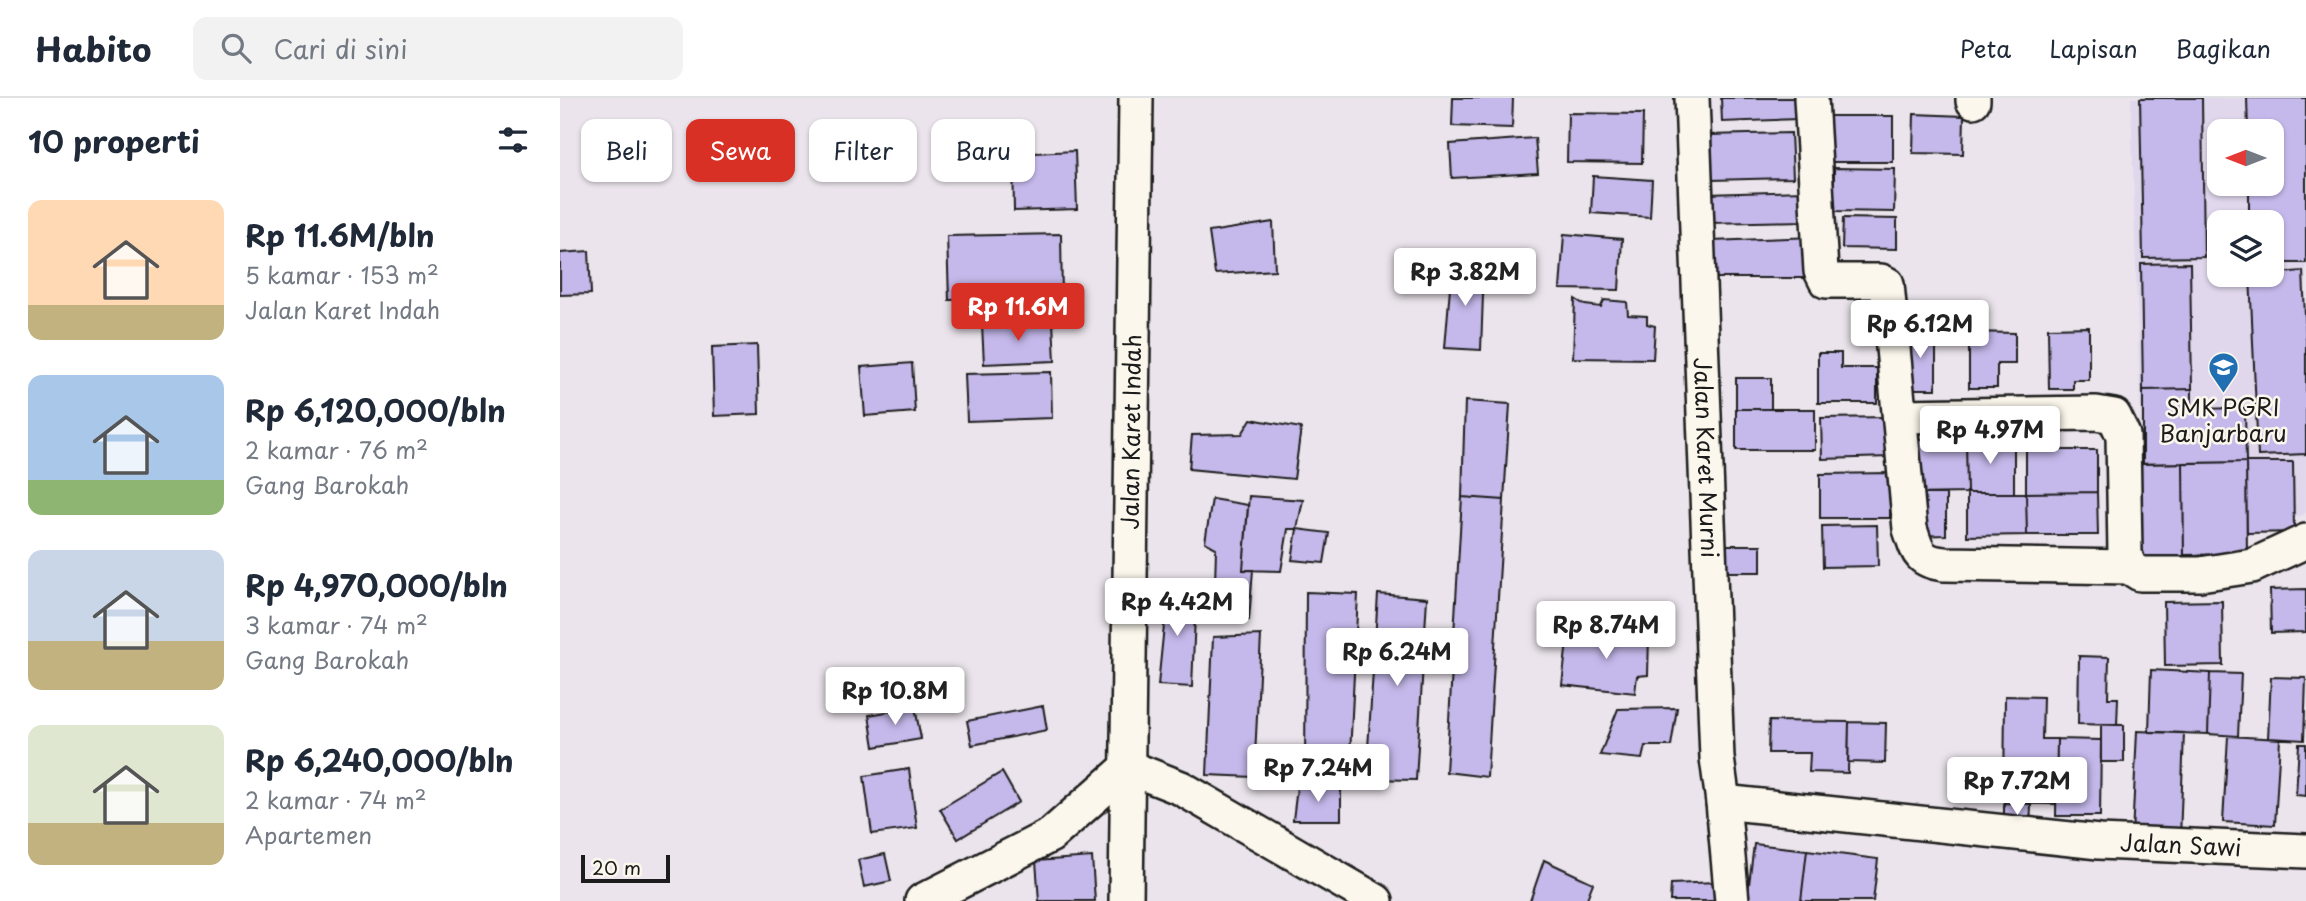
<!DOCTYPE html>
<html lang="id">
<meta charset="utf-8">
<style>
body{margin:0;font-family:"Playpen Sans",sans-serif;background:#f2f2f3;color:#1f2937;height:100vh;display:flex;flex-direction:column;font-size:26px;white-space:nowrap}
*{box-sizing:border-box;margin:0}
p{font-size:23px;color:#747a83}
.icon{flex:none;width:38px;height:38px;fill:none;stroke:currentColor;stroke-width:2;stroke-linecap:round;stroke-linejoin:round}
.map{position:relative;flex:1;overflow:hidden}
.details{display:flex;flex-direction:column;background:#fff;width:560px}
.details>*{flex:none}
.guide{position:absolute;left:21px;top:21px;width:665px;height:63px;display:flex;gap:14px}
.needle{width:46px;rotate:270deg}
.controls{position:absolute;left:1647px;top:21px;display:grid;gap:14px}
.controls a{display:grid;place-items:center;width:77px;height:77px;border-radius:14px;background:#fff;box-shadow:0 2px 5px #0004;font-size:35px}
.scale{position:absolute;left:21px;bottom:18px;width:89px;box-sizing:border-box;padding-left:7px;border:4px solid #1c1c1c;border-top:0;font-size:19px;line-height:24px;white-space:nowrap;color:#1c1c1c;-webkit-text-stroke:5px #fbf7ec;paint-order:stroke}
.price{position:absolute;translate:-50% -60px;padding:0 16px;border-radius:7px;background:#fff;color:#222;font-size:23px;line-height:46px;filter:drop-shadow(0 2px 4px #0008)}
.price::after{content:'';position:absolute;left:50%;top:42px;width:21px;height:16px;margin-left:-10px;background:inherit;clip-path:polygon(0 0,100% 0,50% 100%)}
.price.on{background:#d93025;color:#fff}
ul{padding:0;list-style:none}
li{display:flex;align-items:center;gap:21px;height:175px;padding:0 28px}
li span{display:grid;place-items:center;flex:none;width:196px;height:140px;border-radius:14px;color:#555}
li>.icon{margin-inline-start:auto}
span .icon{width:84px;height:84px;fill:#fffc;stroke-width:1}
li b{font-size:30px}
h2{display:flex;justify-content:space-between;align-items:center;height:84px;padding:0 28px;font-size:30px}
.tag{padding:0 24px;border-radius:14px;background:#fff;box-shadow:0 2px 5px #0004;font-size:24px;line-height:63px}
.tag.on{background:#d93025;color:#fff}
header{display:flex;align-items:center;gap:42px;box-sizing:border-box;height:98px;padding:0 35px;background:#fff;border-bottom:2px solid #e0e1e3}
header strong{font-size:33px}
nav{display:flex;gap:38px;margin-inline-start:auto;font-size:24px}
.search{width:490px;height:63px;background:#f2f2f3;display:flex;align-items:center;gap:18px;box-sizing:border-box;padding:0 24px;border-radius:14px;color:#747a83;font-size:26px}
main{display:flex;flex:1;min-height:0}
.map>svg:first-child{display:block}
.built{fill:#e0d7ec;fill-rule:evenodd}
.building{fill:#c5b9eb;stroke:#1c1c1c;stroke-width:2}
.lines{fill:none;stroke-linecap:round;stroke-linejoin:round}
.street-casing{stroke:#1c1c1c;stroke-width:38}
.street{stroke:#fbf7ec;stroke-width:33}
.labels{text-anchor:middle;stroke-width:5;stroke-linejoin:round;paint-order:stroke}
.poi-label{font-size:23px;fill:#1c1c1c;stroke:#fbf7ec}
.street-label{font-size:23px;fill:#1c1c1c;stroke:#fbf7ec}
</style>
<header>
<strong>Habito</strong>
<div class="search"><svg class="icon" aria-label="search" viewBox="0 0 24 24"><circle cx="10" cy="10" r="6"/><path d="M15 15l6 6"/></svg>Cari di sini</div>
<nav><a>Peta</a><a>Lapisan</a><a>Bagikan</a></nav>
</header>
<main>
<section class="details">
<h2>10 properti<svg class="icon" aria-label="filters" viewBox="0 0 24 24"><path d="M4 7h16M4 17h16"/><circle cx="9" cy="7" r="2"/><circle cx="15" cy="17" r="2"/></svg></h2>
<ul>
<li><span style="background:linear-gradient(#ffd9b3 75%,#c2b280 0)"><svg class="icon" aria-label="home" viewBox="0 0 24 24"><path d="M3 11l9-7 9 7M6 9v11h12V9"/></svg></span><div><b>Rp 11.6M/bln</b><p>5 kamar · 153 m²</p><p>Jalan Karet Indah</p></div></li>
<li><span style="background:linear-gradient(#a9c7e8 75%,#8fb573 0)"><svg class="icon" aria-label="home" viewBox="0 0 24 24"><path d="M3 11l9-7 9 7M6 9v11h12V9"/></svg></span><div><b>Rp 6,120,000/bln</b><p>2 kamar · 76 m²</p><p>Gang Barokah</p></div></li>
<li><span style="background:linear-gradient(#c9d6e8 65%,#c2b280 0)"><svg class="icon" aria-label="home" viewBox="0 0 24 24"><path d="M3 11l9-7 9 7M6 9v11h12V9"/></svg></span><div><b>Rp 4,970,000/bln</b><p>3 kamar · 74 m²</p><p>Gang Barokah</p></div></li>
<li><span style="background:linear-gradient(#dfe7d0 70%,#c2b280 0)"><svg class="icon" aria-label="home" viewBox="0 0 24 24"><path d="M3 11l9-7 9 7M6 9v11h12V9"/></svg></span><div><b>Rp 6,240,000/bln</b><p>2 kamar · 74 m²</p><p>Apartemen</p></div></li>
</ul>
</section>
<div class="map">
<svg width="1746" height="803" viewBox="0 0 1746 803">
<rect width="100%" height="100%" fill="#ebe4ec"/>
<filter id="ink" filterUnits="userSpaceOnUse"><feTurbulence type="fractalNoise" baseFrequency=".0143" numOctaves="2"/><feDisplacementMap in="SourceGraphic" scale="14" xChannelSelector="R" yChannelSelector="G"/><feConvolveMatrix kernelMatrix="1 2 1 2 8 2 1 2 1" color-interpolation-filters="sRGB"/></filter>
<g filter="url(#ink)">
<path class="built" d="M 1571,0 L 1746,0 L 1746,415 L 1693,437 L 1584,447 ZM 1659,33 L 1712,33 L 1712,86 L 1659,86 ZM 1659,124 L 1712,124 L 1712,177 L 1659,177 Z"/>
<path class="building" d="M 893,0 L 953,0 L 952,30 L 892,28 Z
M 1161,0 L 1237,0 L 1238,21 L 1162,24 Z
M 1580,0 L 1642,0 L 1644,159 L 1583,160 Z
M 1687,0 L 1746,0 L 1746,165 L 1712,165 L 1712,124 L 1689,124 L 1689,86 L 1712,86 L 1712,33 L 1688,33 Z
M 1008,15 L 1083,16 L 1082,65 L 1007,64 Z
M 1354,16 L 1404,18 L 1403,56 L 1353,55 Z
M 1268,18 L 1333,18 L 1333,64 L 1268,64 Z
M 1231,35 L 1233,80 L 1151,82 L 1149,37 Z
M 975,40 L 978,75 L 892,80 L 890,46 Z
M 515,53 L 517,111 L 454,113 L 453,56 Z
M 1274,70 L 1335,71 L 1334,114 L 1274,113 Z
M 1033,78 L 1092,82 L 1090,119 L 1031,115 Z
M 1244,93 L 1245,123 L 1149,125 L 1148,96 Z
M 1283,120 L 1337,121 L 1337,151 L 1282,150 Z
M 713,124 L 715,172 L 655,176 L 649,134 Z
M 501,136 L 502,200 L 389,202 L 387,138 Z
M 1004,136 L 1062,141 L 1059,192 L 1000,191 Z
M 1253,139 L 1248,180 L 1153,180 L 1152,143 Z
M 29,153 L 31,196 L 0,197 L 0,155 Z
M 892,165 L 924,169 L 921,252 L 885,250 Z
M 1630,165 L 1632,291 L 1583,292 L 1581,166 Z
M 1743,173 L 1746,242 L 1746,356 L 1698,358 L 1690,177 Z
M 1015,201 L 1025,207 L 1041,209 L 1044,202 L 1067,204 L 1068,217 L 1087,218 L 1087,226 L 1095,228 L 1093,261 L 1013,260 Z
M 493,224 L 495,263 L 424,266 L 422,227 Z
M 1529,229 L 1529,282 L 1513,282 L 1513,291 L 1489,291 L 1488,230 Z
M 1345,233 L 1376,233 L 1376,291 L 1345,291 Z
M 1409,234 L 1455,235 L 1455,266 L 1437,266 L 1437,290 L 1409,290 Z
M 197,247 L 199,316 L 154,318 L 152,249 Z
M 1258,255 L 1281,255 L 1281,270 L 1317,270 L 1317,305 L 1258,305 Z
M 352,265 L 355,314 L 305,318 L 301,269 Z
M 491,274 L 492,320 L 407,323 L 405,276 Z
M 1176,280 L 1211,280 L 1211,311 L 1176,311 Z
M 1632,291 L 1632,311 L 1685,310 L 1686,364 L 1583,366 L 1583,292 Z
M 905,303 L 950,306 L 944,402 L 902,399 Z
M 1176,311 L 1255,311 L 1255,352 L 1176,352 Z
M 1330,319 L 1331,359 L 1262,361 L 1261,320 Z
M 691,321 L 741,330 L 734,381 L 629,371 L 632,337 L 682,336 Z
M 1454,341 L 1454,395 L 1407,395 L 1406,342 Z
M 1352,342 L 1406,342 L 1407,395 L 1352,396 Z
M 1466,352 L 1537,352 L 1537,394 L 1466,395 Z
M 1686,364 L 1733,364 L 1734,434 L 1687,435 Z
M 1686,364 L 1687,456 L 1624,457 L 1623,365 Z
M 1623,365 L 1624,464 L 1573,465 L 1571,366 Z
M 1330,375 L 1330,420 L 1260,420 L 1260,376 Z
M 1537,394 L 1538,437 L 1467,437 L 1466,395 Z
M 1407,395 L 1466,395 L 1467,437 L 1407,438 Z
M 1352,396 L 1386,396 L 1386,437 L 1353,438 Z
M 689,398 L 743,402 L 737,431 L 728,431 L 721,473 L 683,472 Z
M 902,399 L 944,402 L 927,679 L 886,674 Z
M 652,401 L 688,407 L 683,472 L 693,472 L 689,522 L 654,523 L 656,450 L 645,444 Z
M 1317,427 L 1318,468 L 1263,469 L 1262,428 Z
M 737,431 L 769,435 L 764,465 L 732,462 Z
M 1155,447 L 1201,447 L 1201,474 L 1155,474 Z
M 1746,491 L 1746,534 L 1711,535 L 1710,492 Z
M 633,492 L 635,517 L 632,589 L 598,587 L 605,518 L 596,514 L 598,494 Z
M 746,494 L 798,496 L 789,677 L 745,676 Z
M 818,496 L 867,500 L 856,682 L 806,681 Z
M 1662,503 L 1663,567 L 1605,568 L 1604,504 Z
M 1008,535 L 1089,538 L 1088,577 L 1077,578 L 1075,595 L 1002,587 Z
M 701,537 L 694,679 L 647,677 L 653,539 Z
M 1519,558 L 1549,559 L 1548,600 L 1558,600 L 1557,627 L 1518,626 Z
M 1591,572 L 1650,575 L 1648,636 L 1589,634 Z
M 1650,575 L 1681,576 L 1678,638 L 1648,636 Z
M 1711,579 L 1746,580 L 1744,642 L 1708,640 Z
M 1445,598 L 1483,599 L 1482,641 L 1497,641 L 1496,706 L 1444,705 Z
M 483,608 L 487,632 L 412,647 L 407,623 Z
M 355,609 L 361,641 L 314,649 L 309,617 Z
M 1117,610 L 1111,648 L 1085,648 L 1082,661 L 1040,657 L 1058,611 Z
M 1209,623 L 1289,624 L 1288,675 L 1249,674 L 1250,655 L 1208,655 Z
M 1289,624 L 1326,625 L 1325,665 L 1288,664 Z
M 1541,626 L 1564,627 L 1564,664 L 1541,664 Z
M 1577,633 L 1624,635 L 1620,740 L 1572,738 Z
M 1668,638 L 1720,641 L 1715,727 L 1663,724 Z
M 1497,641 L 1541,642 L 1540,718 L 1496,718 Z
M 1739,646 L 1746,646 L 1746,698 L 1736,697 Z
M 349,671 L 357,730 L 312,736 L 304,678 Z
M 442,674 L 459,704 L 398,741 L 380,711 Z
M 737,689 L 781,691 L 781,722 L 733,722 Z
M 1444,705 L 1471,706 L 1470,732 L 1444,732 Z
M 1194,746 L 1247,752 L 1241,803 L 1187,803 Z
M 1247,752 L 1318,761 L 1313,803 L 1241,803 Z
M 325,756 L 331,783 L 304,789 L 298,762 Z
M 532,759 L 535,803 L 479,803 L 476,763 Z
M 984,762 L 1033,785 L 1026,803 L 970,803 Z
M 1156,784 L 1156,803 L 1110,803 L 1111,786 Z"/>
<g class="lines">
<defs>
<g id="street">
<path id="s1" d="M 1132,0 L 1157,660 L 1163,704 L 1172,803"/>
<path d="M 1251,0 L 1261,173 L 1266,183 L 1321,183 L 1327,186 L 1350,431 C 1358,454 1358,463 1384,466 L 1569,469"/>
<path d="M 1413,3 L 1413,0"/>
<path d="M 1340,318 L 1536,315 L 1554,318 L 1563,337 L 1565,455 L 1569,469"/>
<path d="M 1569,469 L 1580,476 L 1640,476 L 1692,468 L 1746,443"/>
<path d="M 568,669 L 621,690 L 816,803"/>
<path id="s2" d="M 1163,704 L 1539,744 L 1746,753"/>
<path d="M 362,803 L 491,737 L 568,669"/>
<path id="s3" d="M 566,803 L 576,0"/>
</g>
</defs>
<use href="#street" class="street-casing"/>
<use href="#street" class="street"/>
</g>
</g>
<defs>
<symbol id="school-pin" viewBox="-11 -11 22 30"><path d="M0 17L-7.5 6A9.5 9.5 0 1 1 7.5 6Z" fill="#1f6fb2" stroke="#fbf7ec"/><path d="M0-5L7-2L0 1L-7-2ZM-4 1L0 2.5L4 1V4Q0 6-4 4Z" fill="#fff"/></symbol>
</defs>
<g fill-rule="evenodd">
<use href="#school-pin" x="1646" y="252" width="35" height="47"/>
</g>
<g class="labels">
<g class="poi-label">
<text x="1663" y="318">SMK PGRI<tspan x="1663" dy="26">Banjarbaru</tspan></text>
</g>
<g class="street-label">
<text dy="8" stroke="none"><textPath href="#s3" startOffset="469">Jalan Karet Indah</textPath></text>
<text dy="8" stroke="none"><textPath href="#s1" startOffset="360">Jalan Karet Murni</textPath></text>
<text dy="8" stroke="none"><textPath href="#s2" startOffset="460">Jalan Sawi</textPath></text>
</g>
</g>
</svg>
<div class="controls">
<a><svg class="needle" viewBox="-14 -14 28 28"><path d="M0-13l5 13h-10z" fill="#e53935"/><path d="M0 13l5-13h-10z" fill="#747a83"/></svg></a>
<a><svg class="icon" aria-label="layers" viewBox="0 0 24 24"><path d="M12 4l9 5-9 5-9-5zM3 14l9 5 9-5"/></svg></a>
</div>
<div class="scale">20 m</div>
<b class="price" style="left:905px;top:210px">Rp 3.82M</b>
<b class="price on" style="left:458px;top:245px">Rp 11.6M</b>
<b class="price" style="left:1360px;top:262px">Rp 6.12M</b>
<b class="price" style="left:1430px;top:368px">Rp 4.97M</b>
<b class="price" style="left:617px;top:540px">Rp 4.42M</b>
<b class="price" style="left:1046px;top:563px">Rp 8.74M</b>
<b class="price" style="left:837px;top:590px">Rp 6.24M</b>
<b class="price" style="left:335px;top:629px">Rp 10.8M</b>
<b class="price" style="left:758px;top:706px">Rp 7.24M</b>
<b class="price" style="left:1457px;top:719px">Rp 7.72M</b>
<div class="guide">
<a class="tag">Beli</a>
<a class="tag on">Sewa</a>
<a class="tag">Filter</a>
<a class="tag">Baru</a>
</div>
</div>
</main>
